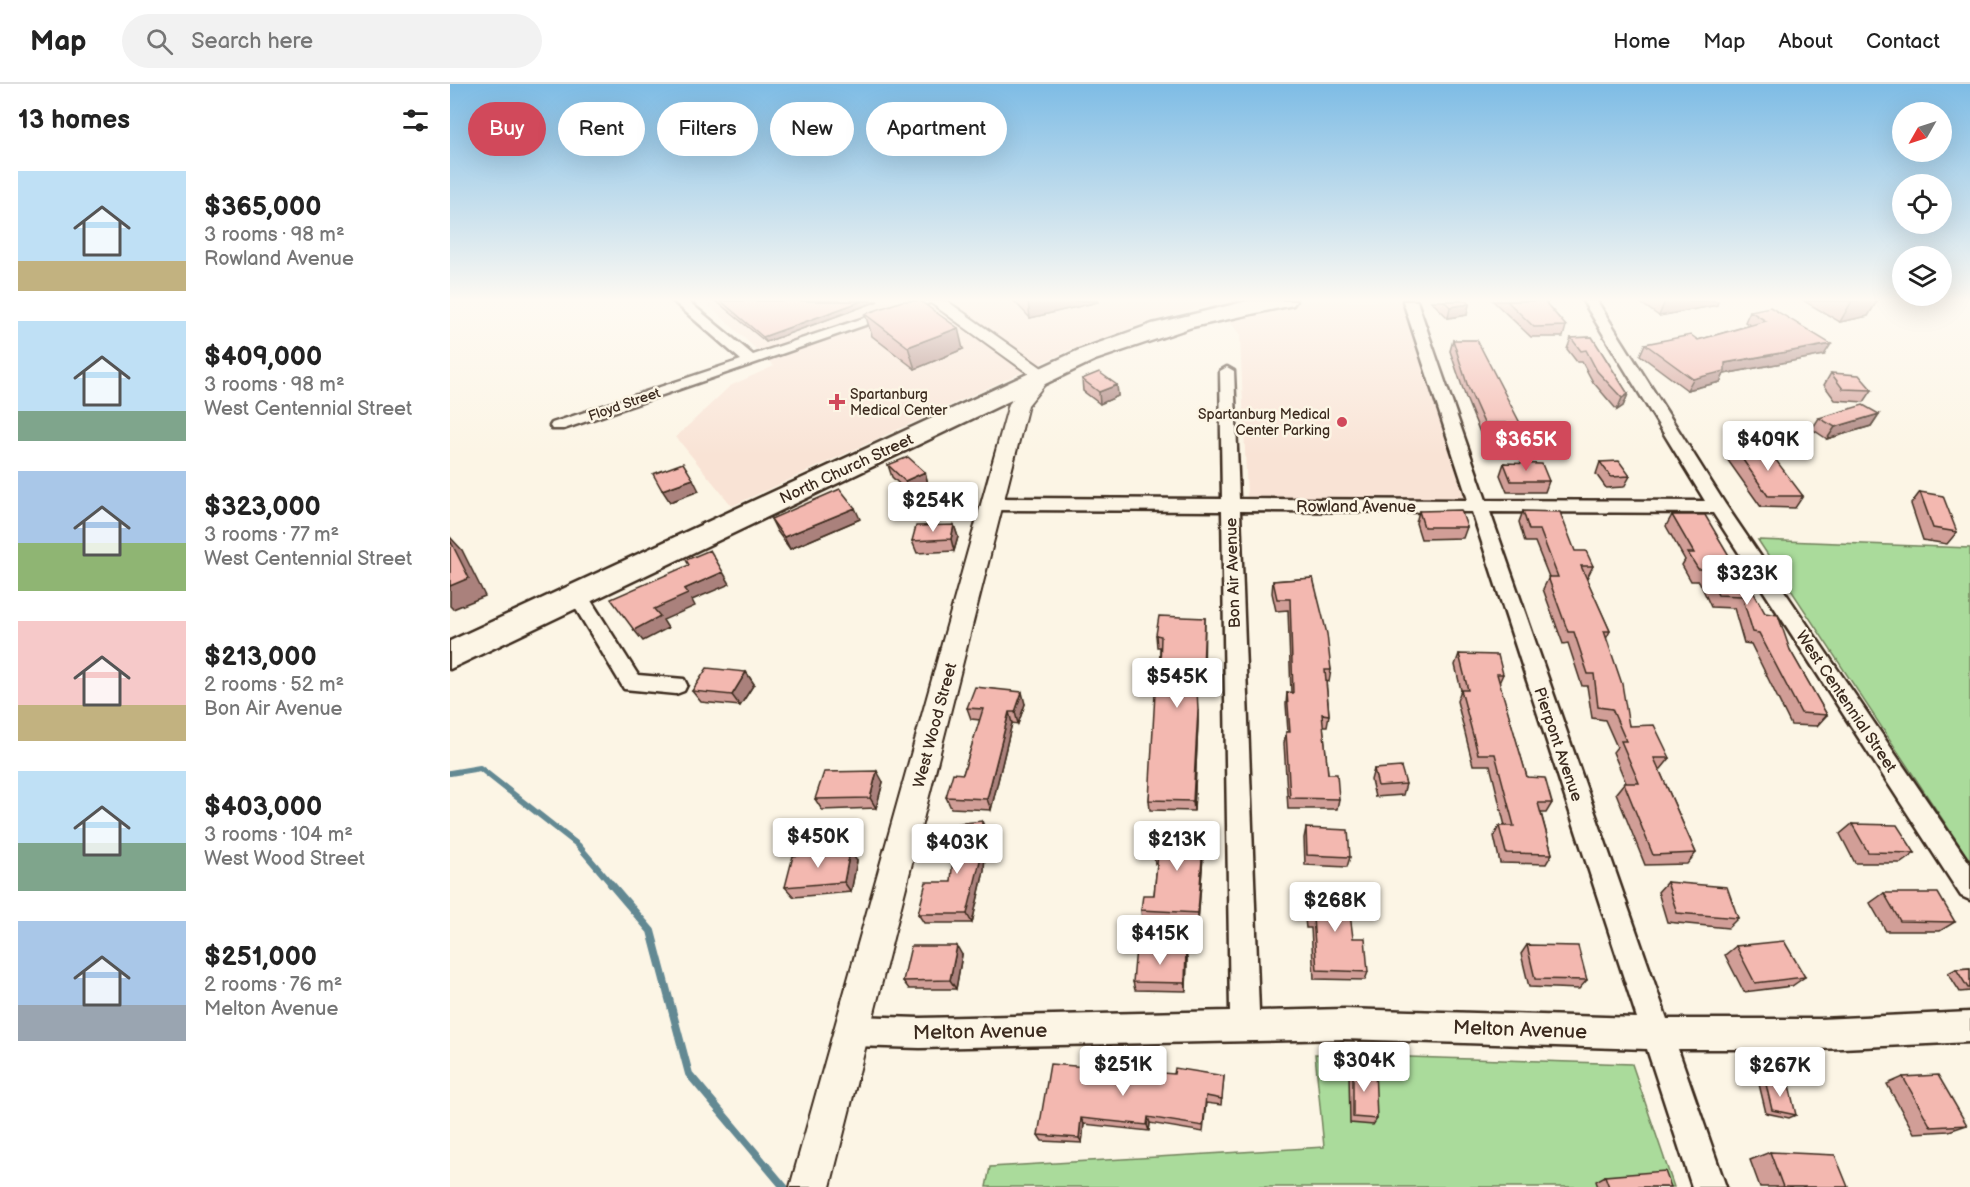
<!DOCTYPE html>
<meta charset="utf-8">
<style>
body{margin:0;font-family:"Balsamiq Sans",sans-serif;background:#f2f2f2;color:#222;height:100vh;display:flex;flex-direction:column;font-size:22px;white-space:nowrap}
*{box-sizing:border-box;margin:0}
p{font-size:20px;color:#767676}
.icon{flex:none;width:33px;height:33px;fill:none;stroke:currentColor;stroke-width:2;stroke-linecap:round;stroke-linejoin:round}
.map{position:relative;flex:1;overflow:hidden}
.panel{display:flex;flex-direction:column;background:#fff;width:450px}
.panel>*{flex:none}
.hud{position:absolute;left:18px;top:18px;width:570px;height:54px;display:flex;gap:12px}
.needle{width:39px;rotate:231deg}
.tools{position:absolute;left:1442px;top:18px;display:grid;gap:12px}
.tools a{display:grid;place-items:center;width:60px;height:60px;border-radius:50%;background:#fff;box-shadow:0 6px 24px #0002;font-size:30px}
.price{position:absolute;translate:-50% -51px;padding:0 14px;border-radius:6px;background:#fff;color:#222;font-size:20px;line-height:39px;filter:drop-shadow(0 2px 3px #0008)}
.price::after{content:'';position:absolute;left:50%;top:36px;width:18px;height:14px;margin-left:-9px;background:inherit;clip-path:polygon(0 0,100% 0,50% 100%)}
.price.current{background:#d1495b;color:#fff}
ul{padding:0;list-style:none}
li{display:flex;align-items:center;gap:18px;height:150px;padding:0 18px}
li span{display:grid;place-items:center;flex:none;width:168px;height:120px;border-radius:0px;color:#555}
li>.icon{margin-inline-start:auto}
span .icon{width:72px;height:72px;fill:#fffc;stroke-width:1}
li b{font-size:26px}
h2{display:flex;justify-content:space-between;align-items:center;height:72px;padding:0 18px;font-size:26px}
.tag{padding:0 21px;border-radius:27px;background:#fff;box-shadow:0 6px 24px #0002;font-size:21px;line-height:54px}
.tag.current{background:#d1495b;color:#fff}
header{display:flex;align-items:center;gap:36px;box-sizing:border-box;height:84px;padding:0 30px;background:#fff;border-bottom:2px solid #e0e0e0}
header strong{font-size:28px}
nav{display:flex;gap:33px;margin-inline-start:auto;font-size:21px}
.search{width:420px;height:54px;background:#f2f2f2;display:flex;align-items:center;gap:15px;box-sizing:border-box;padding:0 21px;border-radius:33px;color:#767676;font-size:22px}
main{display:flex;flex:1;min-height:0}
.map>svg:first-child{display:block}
.built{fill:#f9e3d5}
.green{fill:#aadb9b;stroke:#72825c;stroke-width:1.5}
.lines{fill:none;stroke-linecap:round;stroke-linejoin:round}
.stream-far1{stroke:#648993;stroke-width:6}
.stream{stroke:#648993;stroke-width:8}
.minor-casing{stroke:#3b2a1e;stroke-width:5}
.tertiary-casing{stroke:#3b2a1e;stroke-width:4}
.primary-casing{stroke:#3b2a1e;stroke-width:5}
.minor{fill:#fcf5e5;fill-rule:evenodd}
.tertiary{fill:#fcf5e5;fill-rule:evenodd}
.primary{fill:#fcf5e5;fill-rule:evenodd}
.wall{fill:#d19e97;stroke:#3b2a1e;stroke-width:1.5}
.shaded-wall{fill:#aa817b;stroke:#3b2a1e;stroke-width:1.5}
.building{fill:#f3b8b0;stroke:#3b2a1e;stroke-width:1.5}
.poi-dot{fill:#d1495b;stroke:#fcf5e5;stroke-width:2}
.labels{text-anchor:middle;stroke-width:5;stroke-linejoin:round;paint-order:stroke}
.far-poi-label{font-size:14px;fill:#3b2a1e;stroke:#fcf5e5;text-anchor:start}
.far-street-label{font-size:14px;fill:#3b2a1e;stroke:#fcf5e5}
.street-label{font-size:16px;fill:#3b2a1e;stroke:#fcf5e5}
.near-street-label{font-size:20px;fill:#3b2a1e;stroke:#fcf5e5}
</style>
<header>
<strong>Map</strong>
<div class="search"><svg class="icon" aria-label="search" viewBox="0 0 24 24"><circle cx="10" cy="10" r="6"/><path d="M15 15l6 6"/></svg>Search here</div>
<nav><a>Home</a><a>Map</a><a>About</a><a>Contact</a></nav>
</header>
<main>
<section class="panel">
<h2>13 homes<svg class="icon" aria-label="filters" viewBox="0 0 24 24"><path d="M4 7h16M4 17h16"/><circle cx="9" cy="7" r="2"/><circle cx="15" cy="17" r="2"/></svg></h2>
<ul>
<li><span style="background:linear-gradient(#bfe0f5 75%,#c2b280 0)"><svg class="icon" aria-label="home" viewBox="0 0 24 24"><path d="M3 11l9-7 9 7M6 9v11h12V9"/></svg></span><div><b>$365,000</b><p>3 rooms · 98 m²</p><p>Rowland Avenue</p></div></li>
<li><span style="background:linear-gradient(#bfe0f5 75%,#7fa58c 0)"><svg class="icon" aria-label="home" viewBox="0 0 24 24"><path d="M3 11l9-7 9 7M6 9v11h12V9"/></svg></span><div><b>$409,000</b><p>3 rooms · 98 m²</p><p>West Centennial Street</p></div></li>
<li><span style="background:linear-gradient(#a9c7e8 60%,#8fb573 0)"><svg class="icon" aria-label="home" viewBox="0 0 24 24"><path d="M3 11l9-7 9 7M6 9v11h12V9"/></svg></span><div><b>$323,000</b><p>3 rooms · 77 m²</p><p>West Centennial Street</p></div></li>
<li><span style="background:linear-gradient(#f6c9c9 70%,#c2b280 0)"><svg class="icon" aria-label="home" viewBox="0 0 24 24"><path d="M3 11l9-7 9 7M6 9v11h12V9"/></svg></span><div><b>$213,000</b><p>2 rooms · 52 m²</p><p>Bon Air Avenue</p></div></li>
<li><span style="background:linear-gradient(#bfe0f5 60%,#7fa58c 0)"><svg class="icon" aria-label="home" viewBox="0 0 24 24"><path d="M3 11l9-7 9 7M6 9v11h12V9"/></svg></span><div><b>$403,000</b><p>3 rooms · 104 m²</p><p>West Wood Street</p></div></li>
<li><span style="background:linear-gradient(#a9c7e8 70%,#9aa5b1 0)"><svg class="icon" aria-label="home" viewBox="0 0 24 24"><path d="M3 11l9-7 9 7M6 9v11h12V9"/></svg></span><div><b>$251,000</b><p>2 rooms · 76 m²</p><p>Melton Avenue</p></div></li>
</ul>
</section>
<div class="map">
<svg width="1520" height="1103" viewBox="0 0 1520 1103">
<rect width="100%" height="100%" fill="#fcf5e5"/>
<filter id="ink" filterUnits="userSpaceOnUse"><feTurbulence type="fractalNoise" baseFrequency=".0167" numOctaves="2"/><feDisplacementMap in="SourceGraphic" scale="12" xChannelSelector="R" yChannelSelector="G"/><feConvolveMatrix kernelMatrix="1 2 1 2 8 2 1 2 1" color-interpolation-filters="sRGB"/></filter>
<g filter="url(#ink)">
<path class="built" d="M 251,217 L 952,217 L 1015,416 L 797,413 L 790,251 L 766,220 L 698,238 L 618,267 L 282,422 L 226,353 L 280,302 L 324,282 L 262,224 Z"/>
<path class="green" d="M 1308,456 L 1520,464 L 1520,777 Z
M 865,970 L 1182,980 L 1224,1103 L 536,1103 L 540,1083 L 874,1063 Z"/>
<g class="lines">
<path class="stream-far1" d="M 0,689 L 30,684 L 128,761 L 162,801"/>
<path class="stream" d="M 161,800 L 201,847 L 239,990 L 334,1103"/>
<defs>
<path id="minor" d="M 223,217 L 238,217 L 303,271 L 465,217 L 485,217 L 114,345 L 102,345 L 100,342 L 102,339 L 291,276 Z
M 953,217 L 967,217 L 1036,416 L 1255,417 L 1133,217 L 1147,217 L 1275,420 L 1520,780 L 1520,816 L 1511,812 L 1263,429 L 1040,428 L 1217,935 L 1370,935 L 1520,928 L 1520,958 L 1370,965 L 1228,965 L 1276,1103 L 1242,1103 L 1197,965 L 894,955 L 470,964 L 403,962 L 392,958 L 388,947 L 392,936 L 403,932 L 470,934 L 780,927 L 772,427 L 544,426 L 535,420 L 544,414 L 772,415 L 770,287 L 777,283 L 784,287 L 789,415 L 1018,416 ZM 790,427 L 1022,428 L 1187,934 L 894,925 L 809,927 Z
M 128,505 L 135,507 L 188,591 L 234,595 L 237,601 L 234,607 L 226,610 L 174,605 L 118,512 L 121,507 Z"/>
<path id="tertiary" d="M 478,217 L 497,217 L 602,291 L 578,321 L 380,1103 L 340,1103 L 559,320 L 582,292 Z"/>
<path id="primary" d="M 798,217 L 846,217 L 843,221 L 742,243 L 645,276 L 0,585 L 0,557 L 629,266 L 702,240 Z"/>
</defs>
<use href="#minor" class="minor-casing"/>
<use href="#tertiary" class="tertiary-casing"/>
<use href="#primary" class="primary-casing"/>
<use href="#minor" class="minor"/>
<use href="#tertiary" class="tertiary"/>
<use href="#primary" class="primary"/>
</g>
<path class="wall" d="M 265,217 L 428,217 L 316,258 L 271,221 Z
M 564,217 L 648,217 L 648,218 L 580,234 Z
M 981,217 L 1017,217 L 1019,220 L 1017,231 L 998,234 Z
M 1043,217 L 1098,217 L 1097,220 L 1116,242 L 1113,253 L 1081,253 Z
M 1188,217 L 1268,217 L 1267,221 L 1209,232 Z
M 1354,217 L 1427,217 L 1418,232 L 1390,238 Z
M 1300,227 L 1374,271 L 1274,290 L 1270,298 L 1237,306 L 1190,271 L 1195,260 L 1248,256 L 1300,241 L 1295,238 Z
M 415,230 L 513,265 L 465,285 L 422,252 Z
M 1142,253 L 1178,310 L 1173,322 L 1167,326 L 1143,298 L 1132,278 L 1127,278 L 1117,265 L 1121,254 Z
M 1003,256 L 1070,339 L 1066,351 L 1031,351 L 1016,314 L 1000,267 Z
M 1381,289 L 1422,306 L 1414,318 L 1385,316 L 1374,301 Z
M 632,295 L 667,301 L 668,312 L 650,320 L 633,307 Z
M 1429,330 L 1421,342 L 1377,355 L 1362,345 L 1369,334 Z
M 1284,363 L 1353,412 L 1345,424 L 1311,423 L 1277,375 Z
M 1150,378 L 1180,392 L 1174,403 L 1156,404 L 1146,390 Z
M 1054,379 L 1099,397 L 1095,408 L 1057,408 L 1050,391 Z
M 438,381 L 475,388 L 478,400 L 459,409 L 442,393 Z
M 1470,408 L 1507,448 L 1497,460 L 1473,456 L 1461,420 Z
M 969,427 L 1017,443 L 1013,454 L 971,455 L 966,439 Z
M 1073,427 L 1143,482 L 1137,494 L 1136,494 L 1160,547 L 1156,555 L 1179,642 L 1220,674 L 1211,685 L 1209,685 L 1246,769 L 1237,780 L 1195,781 L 1166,709 L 1174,699 L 1176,699 L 1163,668 L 1167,663 L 1155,636 L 1142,634 L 1137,602 L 1132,602 L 1118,559 L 1113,560 L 1093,505 L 1099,493 L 1085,458 L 1075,458 L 1069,438 Z
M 1222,431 L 1315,529 L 1340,566 L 1377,631 L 1367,642 L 1341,641 L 1301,560 L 1294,559 L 1284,524 L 1261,523 L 1249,497 L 1241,497 L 1232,481 L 1235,476 L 1216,442 Z
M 321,435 L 410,435 L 340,465 L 327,447 Z
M 504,441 L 508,453 L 504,467 L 467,469 L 462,457 Z
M 863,494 L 881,586 L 879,598 L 876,597 L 879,631 L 877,642 L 873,642 L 878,690 L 889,715 L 887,725 L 838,725 L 834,659 L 836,648 L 838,648 L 836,620 L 837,608 L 841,609 L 838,526 L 826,527 L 822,509 L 823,497 Z
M 755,534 L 754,596 L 746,596 L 748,638 L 744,727 L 700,726 L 699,716 L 709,609 L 710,563 L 707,563 L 706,551 Z
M 1009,570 L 1053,590 L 1049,599 L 1077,693 L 1102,719 L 1096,729 L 1091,729 L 1102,770 L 1096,780 L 1050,779 L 1044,752 L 1049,742 L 1055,742 L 1040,681 L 1023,681 L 1007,617 L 1011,606 L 1005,581 Z
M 296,588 L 304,600 L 290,622 L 251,618 L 242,607 Z
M 575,620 L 568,640 L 562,639 L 541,726 L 501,724 L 496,713 L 513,690 L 530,636 L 521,635 L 517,624 Z
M 924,685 L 956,700 L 953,711 L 925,713 L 921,696 Z
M 433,698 L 426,724 L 372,726 L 365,715 Z
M 1402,740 L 1465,769 L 1451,779 L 1405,779 L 1390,750 Z
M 856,744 L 900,773 L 897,783 L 855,781 L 854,754 Z
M 536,747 L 534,787 L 522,839 L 474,839 L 468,830 L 501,798 Z
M 754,759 L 748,838 L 692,836 L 691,826 L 704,811 L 707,780 L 705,780 L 704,770 Z
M 407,777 L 401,808 L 344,813 L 335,803 Z
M 1217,798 L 1288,834 L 1278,844 L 1217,838 L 1208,808 Z
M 855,807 L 903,854 L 918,888 L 915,896 L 864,895 L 861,844 L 856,844 L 853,816 Z
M 1434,809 L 1505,838 L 1490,847 L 1436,847 L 1420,819 Z
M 1077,861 L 1137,896 L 1129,905 L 1079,903 L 1071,870 Z
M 1286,862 L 1355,893 L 1342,902 L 1294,908 L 1275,871 Z
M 512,871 L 506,905 L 459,905 L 453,897 Z
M 737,874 L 736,907 L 685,906 L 683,898 Z
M 1520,884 L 1520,907 L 1510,908 L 1498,889 L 1506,885 Z
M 903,981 L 927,1035 L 923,1041 L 900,1039 L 899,989 Z
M 724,990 L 774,992 L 771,1021 L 756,1019 L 753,1048 L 700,1039 L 699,1047 L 634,1040 L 632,1059 L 592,1057 L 588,1051 Z
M 1453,993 L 1517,1041 L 1499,1047 L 1464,1049 L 1437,1000 Z
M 1315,996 L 1346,1031 L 1339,1034 L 1316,1029 L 1309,1000 Z
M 1320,1068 L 1398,1103 L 1310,1103 L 1300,1076 Z
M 1155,1092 L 1221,1103 L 1148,1103 L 1146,1097 Z"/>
<path class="shaded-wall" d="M 412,217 L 428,217 L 316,258 L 313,253 Z
M 578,217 L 648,217 L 648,218 L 580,234 Z
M 1215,217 L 1268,217 L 1267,221 L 1209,232 Z
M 1402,217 L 1427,217 L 1418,232 L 1390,238 Z
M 1019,220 L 1017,231 L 998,234 L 1000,223 Z
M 508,244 L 513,265 L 465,285 L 458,263 Z
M 1381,260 L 1374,271 L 1274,290 L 1270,298 L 1237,306 L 1243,295 L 1275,279 Z
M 667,301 L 668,312 L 650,320 L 649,308 Z
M 1178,310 L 1173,322 L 1167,326 L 1172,314 Z
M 1429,330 L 1421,342 L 1377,355 L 1385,343 Z
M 475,388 L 478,400 L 459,409 L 455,397 Z
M 243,395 L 249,407 L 220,418 L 212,406 Z
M 405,424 L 410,435 L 340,465 L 334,453 Z
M 504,441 L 508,453 L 504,467 L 501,455 Z
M 0,453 L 12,466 L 35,512 L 3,525 L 0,522 Z
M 273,488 L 280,500 L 242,516 L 245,522 L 213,536 L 218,544 L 193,557 L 184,546 L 204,525 L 234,505 Z
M 296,588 L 304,600 L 290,622 L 282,611 Z
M 572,608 L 575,620 L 568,640 L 565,628 Z
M 748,626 L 748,638 L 744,727 L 743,717 Z
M 559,628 L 562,639 L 541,726 L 537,715 Z
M 427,687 L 433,698 L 426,724 L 420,714 Z
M 532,737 L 536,747 L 534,787 L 522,839 L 517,830 Z
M 754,748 L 754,759 L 748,838 L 748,829 Z
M 400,767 L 407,777 L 401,808 L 394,798 Z
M 507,862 L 512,871 L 506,905 L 500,896 Z
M 736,865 L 737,874 L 736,907 L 735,899 Z
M 698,1033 L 700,1039 L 699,1047 L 697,1041 Z
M 631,1034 L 634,1040 L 632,1059 L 629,1054 Z"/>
<path class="building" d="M 271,217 L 412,217 L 313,253 Z
M 452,217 L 470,217 L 508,244 L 458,263 L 415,230 Z
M 994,217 L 1017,217 L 1019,220 L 1000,223 Z
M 1057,217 L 1094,217 L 1116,242 L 1084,243 Z
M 1320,223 L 1381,260 L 1275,279 L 1275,287 L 1243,295 L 1195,260 L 1241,251 L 1248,256 L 1316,237 L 1300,227 Z
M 1142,253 L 1178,310 L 1172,314 L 1147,287 L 1136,266 L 1131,267 L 1121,254 Z
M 1003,256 L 1027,256 L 1070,339 L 1034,339 L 1018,303 Z
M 649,288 L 667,301 L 649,308 L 632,295 Z
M 1381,289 L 1409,291 L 1422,306 L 1393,305 Z
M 1413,321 L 1429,330 L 1385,343 L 1369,334 Z
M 1284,363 L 1316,363 L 1353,412 L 1318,412 Z
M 458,373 L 475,388 L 455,397 L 438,381 Z
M 1169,377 L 1180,392 L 1161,393 L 1150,378 Z
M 233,379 L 243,395 L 212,406 L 203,390 Z
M 1054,379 L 1092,380 L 1099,397 L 1061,397 Z
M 390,405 L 405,424 L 334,453 L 321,435 Z
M 1470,408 L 1493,412 L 1507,448 L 1483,444 Z
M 1011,426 L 1017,443 L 974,443 L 969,427 Z
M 1073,427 L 1110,428 L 1125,467 L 1136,467 L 1143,482 L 1131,482 L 1160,547 L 1154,547 L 1172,600 L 1179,642 L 1204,641 L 1220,674 L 1204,674 L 1246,769 L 1203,771 L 1174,699 L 1189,699 L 1171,657 L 1176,657 L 1162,625 L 1148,623 L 1144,590 L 1138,590 L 1124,548 L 1118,548 L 1098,493 L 1108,493 L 1090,446 L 1079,446 Z
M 1222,431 L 1255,431 L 1287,485 L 1290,484 L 1315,529 L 1328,531 L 1340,566 L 1377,631 L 1351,629 L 1309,549 L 1303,548 L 1292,512 L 1268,511 L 1256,485 L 1248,485 L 1238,469 L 1244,469 Z
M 504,441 L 501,455 L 462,457 L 466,442 Z
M 0,456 L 19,494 L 0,502 Z
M 260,466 L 273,488 L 234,505 L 238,510 L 204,525 L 210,532 L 184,546 L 161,515 L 239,481 L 236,476 Z
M 863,494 L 877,550 L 881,586 L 875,586 L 879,631 L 872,630 L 878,690 L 887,690 L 889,715 L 840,714 L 836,648 L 840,648 L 837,608 L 843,609 L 840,515 L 827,515 L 823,497 Z
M 709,532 L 755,534 L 753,585 L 746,585 L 748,626 L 743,717 L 699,716 L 705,609 L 709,609 L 711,552 L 706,551 Z
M 1009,570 L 1048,571 L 1053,590 L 1047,590 L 1077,693 L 1095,694 L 1102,719 L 1088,719 L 1102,770 L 1056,769 L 1049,742 L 1064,742 L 1045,670 L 1028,670 L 1011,606 L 1018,606 Z
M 257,584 L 296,588 L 282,611 L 242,607 Z
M 525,603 L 572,608 L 565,628 L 559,628 L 537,715 L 496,713 L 503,689 L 513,690 L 533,625 L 517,624 Z
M 951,683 L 956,700 L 928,702 L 924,685 Z
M 427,687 L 420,714 L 365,715 L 374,688 Z
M 532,737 L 530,777 L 517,830 L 468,830 L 476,798 L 501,798 L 505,740 Z
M 1402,740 L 1447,741 L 1465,769 L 1418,768 Z
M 708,744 L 754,748 L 748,829 L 691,826 L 693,811 L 704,811 L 708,770 L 704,770 Z
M 856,744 L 898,746 L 900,773 L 857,771 Z
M 400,767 L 394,798 L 335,803 L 343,772 Z
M 1217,798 L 1277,803 L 1288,834 L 1227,829 Z
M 897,806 L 903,854 L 915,854 L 918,888 L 867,886 L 863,834 L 857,834 L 855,807 Z
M 1434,809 L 1488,809 L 1505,838 L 1450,837 Z
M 1334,857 L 1355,893 L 1305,899 L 1286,862 Z
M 1077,861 L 1128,862 L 1137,896 L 1085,895 Z
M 461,862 L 507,862 L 500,896 L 453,897 Z
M 686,864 L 736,865 L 735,899 L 683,898 Z
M 1520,884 L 1520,904 L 1518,904 L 1506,885 Z
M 600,980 L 724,990 L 725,984 L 774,992 L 772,1015 L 756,1012 L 753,1042 L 698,1033 L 697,1041 L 631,1034 L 629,1054 L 588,1051 Z
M 903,981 L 925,984 L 927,1035 L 903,1033 Z
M 1488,991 L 1517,1041 L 1481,1043 L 1453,993 Z
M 1315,996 L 1339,1001 L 1346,1031 L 1322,1026 Z
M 1320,1068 L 1385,1071 L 1398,1103 L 1333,1103 Z
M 1215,1087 L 1221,1103 L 1159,1103 L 1155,1092 Z"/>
</g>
<linearGradient id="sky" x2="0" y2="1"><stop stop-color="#7ebce5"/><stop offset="0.58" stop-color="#fefaf3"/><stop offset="1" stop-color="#fefaf3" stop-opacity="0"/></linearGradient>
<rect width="1520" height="372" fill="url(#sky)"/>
<g class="poi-dot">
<path d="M384 309h6v6h6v6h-6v6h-6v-6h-6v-6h6z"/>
<circle cx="892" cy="338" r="6"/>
</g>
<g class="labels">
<g class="far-poi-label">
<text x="400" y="315">Spartanburg<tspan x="400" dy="16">Medical Center</tspan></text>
<text x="880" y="335" text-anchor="end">Spartanburg Medical<tspan x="880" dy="16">Center Parking</tspan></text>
</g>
<g class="far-street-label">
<text transform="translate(174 320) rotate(-19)" y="5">Floyd Street</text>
</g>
<g class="street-label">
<text transform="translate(396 384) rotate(-25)" y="6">North Church Street</text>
<text x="906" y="428">Rowland Avenue</text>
<text transform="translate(782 489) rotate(-92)" y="6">Bon Air Avenue</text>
<text transform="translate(1397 617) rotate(56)" y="6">West Centennial Street</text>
<text transform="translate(484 641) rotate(-75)" y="6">West Wood Street</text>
<text transform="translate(1109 660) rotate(71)" y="6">Pierpont Avenue</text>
</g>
<g class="near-street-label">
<text transform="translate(1070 945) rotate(2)" y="7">Melton Avenue</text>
<text transform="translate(530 947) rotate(-1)" y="7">Melton Avenue</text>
</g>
</g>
</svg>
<div class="tools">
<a><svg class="needle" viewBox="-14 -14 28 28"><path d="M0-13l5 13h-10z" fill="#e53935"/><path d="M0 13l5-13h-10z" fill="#767676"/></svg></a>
<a><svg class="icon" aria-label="locate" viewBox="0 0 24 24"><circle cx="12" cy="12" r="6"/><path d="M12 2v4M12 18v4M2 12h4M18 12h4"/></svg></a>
<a><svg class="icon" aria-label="layers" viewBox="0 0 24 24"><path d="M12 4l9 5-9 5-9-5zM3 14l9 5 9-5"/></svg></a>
</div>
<b class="price current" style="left:1076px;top:388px">$365K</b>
<b class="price" style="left:1318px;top:388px">$409K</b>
<b class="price" style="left:483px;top:449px">$254K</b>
<b class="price" style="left:1297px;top:522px">$323K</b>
<b class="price" style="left:727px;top:625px">$545K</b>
<b class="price" style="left:368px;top:785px">$450K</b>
<b class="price" style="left:727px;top:788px">$213K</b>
<b class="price" style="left:507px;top:791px">$403K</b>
<b class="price" style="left:885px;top:849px">$268K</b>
<b class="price" style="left:710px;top:882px">$415K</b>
<b class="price" style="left:914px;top:1009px">$304K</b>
<b class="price" style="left:673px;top:1013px">$251K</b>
<b class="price" style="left:1330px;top:1014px">$267K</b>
<div class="hud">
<a class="tag current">Buy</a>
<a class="tag">Rent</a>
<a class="tag">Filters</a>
<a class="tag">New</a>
<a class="tag">Apartment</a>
</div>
</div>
</main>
